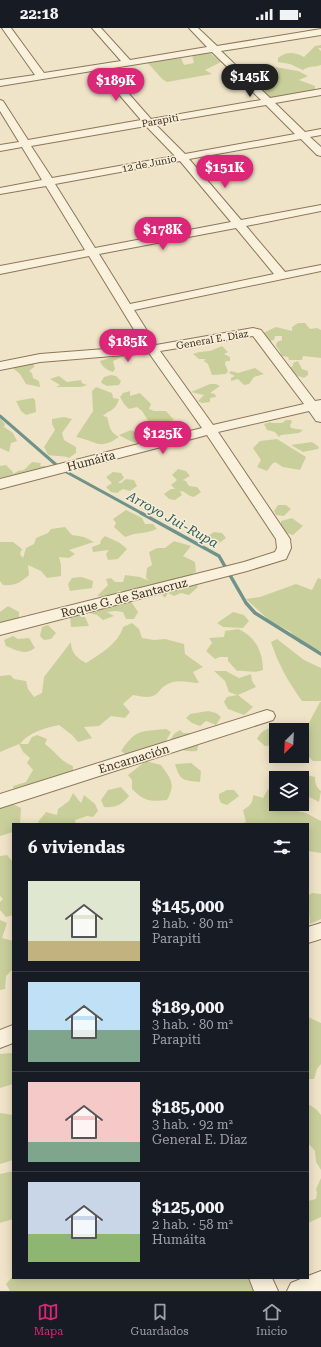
<!DOCTYPE html>
<html lang="es">
<meta charset="utf-8">
<style>
body{margin:0;font-family:"Roboto Serif",serif;background:#242831;color:#f1f3f6;height:100vh;display:flex;flex-direction:column;font-size:15px;white-space:nowrap}
*{box-sizing:border-box;margin:0}
p{font-size:13px;color:#9ea1a6}
.icon{flex:none;width:22px;height:22px;fill:none;stroke:currentColor;stroke-width:2;stroke-linecap:round;stroke-linejoin:round}
.map{position:relative;flex:1;overflow:hidden}
.side{position:absolute;left:12px;top:795px;width:297px;height:456px;display:flex;flex-direction:column;background:#171b24;border-radius:0px;box-shadow:0 2px 10px #0003}
.side>*{flex:none}
.needle{width:26px;rotate:204deg}
.buttons{position:absolute;left:269px;top:695px;display:grid;gap:8px}
.buttons a{display:grid;place-items:center;width:40px;height:40px;border-radius:0px;background:#171b24;box-shadow:0 2px 10px #0003;font-size:20px}
.price{position:absolute;translate:-50% -34px;padding:0 9px;border-radius:14px;background:#db2777;color:#fff;font-size:13px;line-height:26px;filter:drop-shadow(0 1px 2px #0008)}
.price::after{content:'';position:absolute;left:50%;top:24px;width:12px;height:9px;margin-left:-6px;background:inherit;clip-path:polygon(0 0,100% 0,50% 100%)}
.price.on{background:#222;color:#fff}
ul{padding:0;list-style:none}
li{display:flex;align-items:center;gap:12px;height:100px;padding:0 16px}
li+li{border-top:1px solid #363941}
li span{display:grid;place-items:center;flex:none;width:112px;height:80px;border-radius:0px;color:#555}
li>.icon{margin-inline-start:auto}
span .icon{width:48px;height:48px;fill:#fffc;stroke-width:1}
li b{font-size:17px}
h2{display:flex;justify-content:space-between;align-items:center;height:48px;padding:0 16px;font-size:17px}
.status{display:flex;justify-content:space-between;align-items:center;height:28px;padding:0 20px;background:#171b24;direction:ltr}
.status svg{height:11px;fill:currentColor}
.tab-bar{display:flex;justify-content:space-around;align-items:center;height:56px;border-top:1px solid #363941;background:#171b24;font-size:11px;color:#9ea1a6}
.tab-bar a{display:grid;justify-items:center;gap:2px}
.tab-bar .on{color:#db2777}
.map>svg:first-child{display:block}
.green{fill:#c9cf9b}
.lines{fill:none;stroke-linecap:round;stroke-linejoin:round}
.stream-far1{stroke:#6f938a;stroke-width:3}
.stream{stroke:#6f938a;stroke-width:3.5}
.minor-casing{stroke:#8d765c;stroke-width:2}
.minor{fill:#faf1dc;fill-rule:evenodd}
.labels{text-anchor:middle;stroke-width:3;stroke-linejoin:round;paint-order:stroke}
.far-street-label{font-size:10px;fill:#3d2e20;stroke:#f7eed8}
.street-label{font-size:12px;fill:#3d2e20;stroke:#f7eed8}
.water-label{font-size:13px;font-style:italic;fill:#2f5d5a;stroke:#f7eed8}
</style>
<div class="status"><b>22:18</b><svg viewBox="0 0 49 12"><path d="M0 12V9h3v3zM5 12V6h3v6zM10 12V3h3v9zM15 12V0h3v12zM26 1h20v11H26zM47 4h2v5h-2z"/></svg></div>
<div class="map">
<svg width="321" height="1263" viewBox="0 0 321 1263">
<rect width="100%" height="100%" fill="#f0e4c8"/>
<path class="green" d="M 321,17 L 321,20 L 318,20 L 321,23 L 321,37 C 314,40 310,37 303,42 L 290,36 L 278,34 L 278,30 C 286,23 295,24 304,29 L 315,18 Z
M 210,25 L 221,34 L 205,42 L 212,46 L 167,54 L 162,51 L 148,35 L 181,30 L 184,37 L 194,35 L 192,27 Z
M 275,39 L 298,43 L 308,48 L 299,52 L 315,58 L 315,62 L 272,71 L 257,57 L 254,51 L 276,50 L 278,43 Z
M 298,295 L 305,295 L 310,301 L 317,300 L 321,302 L 321,330 L 303,328 L 302,332 L 289,332 L 288,329 L 282,328 L 279,322 L 276,318 L 277,314 L 282,312 L 282,308 L 275,308 L 274,312 L 270,313 L 263,305 L 276,299 L 292,303 L 292,299 Z
M 222,318 L 228,324 L 224,326 L 230,329 L 230,333 L 226,333 L 225,336 L 228,343 L 226,346 L 212,347 L 208,336 L 204,333 L 205,331 L 199,331 L 193,326 L 199,324 L 210,323 Z
M 119,327 L 124,328 L 113,333 L 115,341 L 113,344 C 107,342 102,339 100,333 Z
M 298,333 L 302,341 L 308,343 L 308,347 L 304,350 L 295,347 L 289,340 L 293,338 L 293,335 Z
M 34,335 L 34,339 L 29,343 L 32,345 L 33,350 L 39,353 L 40,359 L 26,356 L 20,346 L 9,337 Z
M 255,340 L 264,346 L 254,349 L 249,356 L 244,357 L 238,351 L 231,353 L 231,350 L 235,348 L 229,345 L 231,343 L 238,345 Z
M 111,347 L 116,348 L 121,353 L 119,357 L 107,358 L 103,356 L 101,354 L 104,349 Z
M 59,348 L 67,354 L 81,352 L 82,355 L 87,357 L 81,359 L 56,359 L 60,357 L 50,351 Z
M 210,356 L 216,356 L 220,358 L 210,365 L 215,366 L 216,369 L 210,370 L 210,374 L 202,375 L 198,373 L 204,367 L 191,364 Z
M 96,359 L 112,365 L 113,370 L 119,371 C 115,384 110,381 103,388 L 107,389 C 110,398 109,404 119,409 C 99,423 97,413 76,409 L 93,383 L 92,363 Z
M 130,363 L 130,368 L 140,365 L 151,376 L 149,381 L 154,383 L 166,383 L 174,392 C 165,394 160,398 151,397 L 142,383 L 137,379 L 129,381 L 124,376 L 120,369 L 123,365 Z
M 33,370 L 35,372 L 36,384 L 26,387 L 21,383 L 16,373 Z
M 64,389 L 72,391 L 62,405 L 64,412 L 76,419 L 76,425 L 69,430 C 62,427 55,429 48,427 L 44,419 L 55,402 L 52,396 L 52,391 Z
M 0,390 L 5,396 L 4,399 L 13,405 L 17,413 L 11,415 L 9,424 L 0,420 Z
M 286,392 L 291,392 L 292,394 L 290,397 L 291,400 L 303,402 L 299,405 L 281,407 L 279,409 L 275,404 L 267,402 L 264,396 L 271,394 L 271,395 L 282,395 Z
M 146,400 L 166,408 C 145,417 139,419 119,407 L 131,402 L 135,404 Z
M 277,411 L 306,429 L 300,442 L 283,439 L 275,434 L 272,436 L 267,443 L 257,439 L 261,432 L 253,420 L 260,413 Z
M 312,414 L 319,419 L 318,421 L 303,424 L 291,417 Z
M 32,434 L 41,435 L 40,438 L 45,438 L 47,442 L 17,449 L 13,447 L 0,450 L 0,438 L 6,437 L 13,444 L 13,446 L 18,443 L 24,442 Z
M 178,441 L 186,443 L 190,448 L 183,452 L 186,453 L 189,458 L 197,459 L 201,464 L 194,469 C 188,468 185,463 180,463 L 182,467 L 175,472 L 169,471 L 164,466 L 171,461 L 175,461 L 171,457 L 177,452 L 172,447 Z
M 113,444 L 121,445 L 124,450 L 118,455 L 121,455 L 126,451 L 134,452 L 137,458 L 130,463 L 123,461 L 117,465 L 111,464 L 106,459 L 112,455 L 106,449 Z
M 278,477 L 286,477 L 291,481 L 284,488 L 276,487 L 274,483 Z
M 126,482 L 142,490 L 145,496 L 153,496 L 157,501 C 146,506 137,504 125,509 L 114,499 L 116,495 L 113,491 Z
M 292,490 L 303,498 L 293,507 L 286,505 L 281,501 L 281,493 Z
M 65,499 L 72,507 L 84,509 L 94,514 L 69,522 L 75,526 L 69,530 L 59,529 L 61,537 L 61,548 L 47,550 L 41,543 L 28,537 L 29,547 C 20,555 15,558 3,557 L 0,553 L 0,514 L 13,514 L 22,521 L 20,526 L 23,530 L 26,520 L 34,516 L 36,510 L 48,505 L 51,501 Z
M 214,504 L 222,505 L 226,510 L 218,516 L 213,515 L 206,509 Z
M 105,508 L 120,515 L 127,521 L 118,531 L 108,532 L 106,526 L 109,522 L 93,524 L 92,519 L 100,516 L 101,512 Z
M 174,513 L 191,518 L 183,528 L 195,534 L 196,544 C 189,547 181,552 173,554 C 165,556 157,555 148,557 C 137,560 131,566 119,563 C 112,568 106,569 97,568 L 108,557 L 106,551 L 111,550 L 115,554 L 123,554 L 125,547 L 140,549 L 149,553 L 146,550 L 147,540 L 152,537 L 149,524 L 157,520 L 165,520 Z
M 82,549 L 93,553 L 92,560 L 70,563 L 68,556 L 72,550 Z
M 318,550 L 321,551 L 321,623 L 300,616 L 291,604 L 270,593 L 246,571 L 260,569 L 296,556 L 312,562 Z
M 196,555 L 198,559 L 189,567 L 181,565 L 174,568 L 168,565 L 165,570 L 161,566 L 167,562 Z
M 125,572 L 132,575 L 138,584 L 134,591 L 126,591 L 123,584 L 115,583 L 107,584 L 114,588 L 103,592 L 97,587 L 89,585 L 91,581 Z
M 8,578 L 19,584 L 19,590 L 0,598 L 0,584 Z
M 233,584 L 244,587 L 249,593 L 243,600 L 223,599 L 217,595 Z
M 76,587 L 85,589 L 89,598 L 71,599 L 70,589 Z
M 132,595 L 139,601 L 142,610 L 154,612 L 165,611 L 184,616 L 185,626 L 203,639 L 193,644 L 199,655 C 191,655 180,652 173,654 C 153,660 164,674 133,667 L 123,676 L 130,684 L 125,690 L 111,688 L 99,698 L 84,699 L 92,710 L 78,714 L 72,707 L 59,697 C 45,700 29,704 20,716 L 28,716 L 32,709 L 37,707 L 47,711 L 45,716 C 56,724 60,733 73,738 L 73,746 L 14,765 L 13,758 L 26,754 L 33,742 L 27,735 L 30,730 L 23,724 L 19,716 L 0,724 L 0,648 L 10,647 L 14,651 L 26,653 L 28,661 L 34,669 L 42,665 L 44,649 L 71,614 C 71,625 77,630 86,635 C 99,627 119,615 123,599 Z
M 48,597 L 56,605 L 51,611 L 44,612 L 40,608 L 42,599 Z
M 238,601 C 255,608 263,624 263,642 C 252,646 247,642 237,643 L 228,633 L 228,629 L 220,629 L 215,631 L 206,623 L 212,615 L 209,610 L 224,609 L 225,603 Z
M 13,608 L 18,611 L 29,610 L 35,620 C 25,628 16,622 6,618 L 4,612 Z
M 277,611 L 304,632 L 321,640 L 321,673 L 302,673 C 289,655 278,636 271,614 Z
M 214,643 L 226,643 L 239,650 L 251,646 L 252,653 L 256,659 L 238,667 L 253,679 L 244,687 L 228,681 L 224,674 L 227,669 L 237,667 L 229,664 L 225,653 Z
M 320,674 L 321,674 L 321,733 L 313,733 L 302,722 C 302,705 312,689 320,674 Z
M 208,683 L 216,685 L 221,689 L 216,697 L 206,693 L 200,698 L 192,695 L 186,690 L 190,686 Z
M 290,697 L 299,698 L 302,702 L 276,702 L 276,717 L 265,718 L 257,711 C 263,698 277,699 290,697 Z
M 166,701 L 171,704 L 166,713 L 128,728 L 121,723 C 137,700 140,704 166,701 Z
M 180,702 L 183,705 L 190,705 L 199,714 L 197,723 C 183,724 179,722 171,711 L 174,706 Z
M 146,733 L 161,737 C 171,751 176,756 167,772 C 150,774 144,773 132,761 L 132,752 L 128,747 Z
M 191,735 L 201,743 L 200,754 C 184,752 180,754 175,736 Z
M 301,746 L 315,749 C 315,755 316,759 321,763 L 319,774 L 307,768 L 304,771 L 302,771 L 302,750 L 291,750 Z
M 121,759 L 129,768 C 122,777 115,780 104,779 L 101,772 L 108,762 Z
M 268,761 L 276,764 L 276,776 L 287,781 L 306,785 L 321,793 L 321,825 L 308,823 L 308,796 L 240,796 L 246,794 L 243,782 C 250,778 253,775 253,767 L 263,770 Z
M 227,762 L 234,762 L 239,768 L 227,777 L 221,775 L 219,770 L 219,766 Z
M 73,765 L 81,775 L 84,767 L 95,776 L 98,783 L 93,789 L 87,788 L 75,792 L 76,796 L 40,796 L 38,794 L 46,784 L 57,787 L 58,781 L 69,773 Z
M 10,775 L 21,780 L 20,796 L 13,796 L 13,804 L 0,808 L 0,776 Z
M 7,827 L 13,834 L 13,887 L 6,889 L 0,882 L 0,874 L 3,871 L 0,868 L 0,828 Z
M 312,865 L 321,866 L 321,891 L 310,896 L 308,868 Z
M 0,892 L 7,895 L 2,910 L 13,913 L 13,941 L 6,948 L 5,961 L 0,962 Z
M 308,989 L 321,995 L 321,1036 L 317,1041 L 314,1051 L 308,1051 Z
M 11,1025 L 13,1027 L 13,1056 L 0,1060 L 0,1026 Z
M 308,1076 L 316,1081 L 321,1087 L 321,1142 L 316,1134 L 315,1123 L 308,1115 Z
M 0,1085 L 13,1087 L 13,1132 L 0,1136 Z
M 13,1143 L 13,1191 L 0,1195 L 0,1146 Z
M 321,1150 L 321,1189 L 308,1195 L 308,1173 L 316,1171 L 317,1165 L 316,1161 Z
M 13,1248 L 13,1250 L 252,1250 L 258,1263 L 10,1263 L 6,1256 Z"/>
<g class="lines">
<path class="stream-far1" d="M 0,388 L 61,441 L 143,486"/>
<path class="stream" d="M 141,485 L 219,528 L 246,575 L 255,585 L 321,626"/>
<defs>
<path id="minor" d="M 2,0 L 11,0 L 44,45 L 121,33 L 92,0 L 101,0 L 130,32 L 207,19 L 189,0 L 198,0 L 217,18 L 321,1 L 321,7 L 221,23 L 270,70 L 321,61 L 321,67 L 275,75 L 305,104 L 321,101 L 321,107 L 310,109 L 321,119 L 321,128 L 317,127 L 301,111 L 189,131 L 241,192 L 321,177 L 321,183 L 246,198 L 285,244 L 321,237 L 321,243 L 134,282 L 156,317 L 253,300 L 261,302 L 315,373 L 321,372 L 321,394 L 316,393 L 309,383 L 218,404 L 290,511 L 291,520 L 286,531 L 247,543 L 0,607 L 0,595 L 244,534 L 275,524 L 277,520 L 276,511 L 207,407 L 0,461 L 0,451 L 202,400 L 149,325 L 40,334 L 0,342 L 0,334 L 40,326 L 144,318 L 89,228 L 0,246 L 0,238 L 85,222 L 46,158 L 0,166 L 0,160 L 42,152 L 22,119 L 0,123 L 0,117 L 19,114 L 0,83 L 0,72 L 3,73 L 28,112 L 141,92 L 98,42 L 0,58 L 0,52 L 35,47 ZM 212,24 L 261,72 L 151,91 L 107,41 ZM 266,77 L 295,106 L 185,126 L 155,96 ZM 146,98 L 175,128 L 52,150 L 31,118 ZM 180,133 L 231,194 L 95,220 L 55,156 ZM 236,200 L 274,246 L 130,276 L 99,226 ZM 253,308 L 304,376 L 213,397 L 160,323 Z
M 267,682 L 273,684 L 275,688 L 273,692 L 0,780 L 0,766 Z
M 321,895 L 321,911 L 308,915 L 308,899 Z
M 13,997 L 13,1015 L 0,1020 L 0,1002 Z
M 321,1243 L 321,1263 L 287,1263 L 291,1255 L 303,1250 L 308,1250 L 308,1248 Z
M 249,1250 L 272,1250 L 278,1263 L 254,1263 Z"/>
</defs>
<use href="#minor" class="minor-casing"/>
<use href="#minor" class="minor"/>
</g>
<g class="labels">
<g class="far-street-label">
<text transform="translate(160 92) rotate(-10)" y="4">Parapiti</text>
<text transform="translate(149 135) rotate(-11)" y="4">12 de Junio</text>
<text transform="translate(212 311) rotate(-10)" y="4">General E. Díaz</text>
</g>
<g class="street-label">
<text transform="translate(91 433) rotate(-15)" y="4">Humáita</text>
<text transform="translate(124 570) rotate(-14)" y="4">Roque G. de Santacruz</text>
<text transform="translate(134 731) rotate(-17)" y="4">Encarnación</text>
</g>
<g class="water-label">
<text transform="translate(173 491) rotate(29)" y="5">Arroyo Jui-Rupa</text>
</g>
</g>
</svg>
<div class="buttons">
<a><svg class="needle" viewBox="-14 -14 28 28"><path d="M0-13l5 13h-10z" fill="#e53935"/><path d="M0 13l5-13h-10z" fill="#9ea1a6"/></svg></a>
<a><svg class="icon" aria-label="layers" viewBox="0 0 24 24"><path d="M12 4l9 5-9 5-9-5zM3 14l9 5 9-5"/></svg></a>
</div>
<b class="price on" style="left:250px;top:70px">$145K</b>
<b class="price" style="left:116px;top:74px">$189K</b>
<b class="price" style="left:225px;top:161px">$151K</b>
<b class="price" style="left:163px;top:223px">$178K</b>
<b class="price" style="left:128px;top:335px">$185K</b>
<b class="price" style="left:163px;top:427px">$125K</b>
<section class="side">
<h2>6 viviendas<svg class="icon" aria-label="filters" viewBox="0 0 24 24"><path d="M4 7h16M4 17h16"/><circle cx="9" cy="7" r="2"/><circle cx="15" cy="17" r="2"/></svg></h2>
<ul>
<li><span style="background:linear-gradient(#dfe7d0 75%,#c2b280 0)"><svg class="icon" aria-label="home" viewBox="0 0 24 24"><path d="M3 11l9-7 9 7M6 9v11h12V9"/></svg></span><div><b>$145,000</b><p>2 hab. · 80 m²</p><p>Parapiti</p></div></li>
<li><span style="background:linear-gradient(#bfe0f5 60%,#7fa58c 0)"><svg class="icon" aria-label="home" viewBox="0 0 24 24"><path d="M3 11l9-7 9 7M6 9v11h12V9"/></svg></span><div><b>$189,000</b><p>3 hab. · 80 m²</p><p>Parapiti</p></div></li>
<li><span style="background:linear-gradient(#f6c9c9 75%,#7fa58c 0)"><svg class="icon" aria-label="home" viewBox="0 0 24 24"><path d="M3 11l9-7 9 7M6 9v11h12V9"/></svg></span><div><b>$185,000</b><p>3 hab. · 92 m²</p><p>General E. Díaz</p></div></li>
<li><span style="background:linear-gradient(#c9d6e8 65%,#8fb573 0)"><svg class="icon" aria-label="home" viewBox="0 0 24 24"><path d="M3 11l9-7 9 7M6 9v11h12V9"/></svg></span><div><b>$125,000</b><p>2 hab. · 58 m²</p><p>Humáita</p></div></li>
</ul>
</section>
</div>
<nav class="tab-bar">
<a class="on"><svg class="icon" aria-label="map" viewBox="0 0 24 24"><path d="M3 6l6-2 6 2 6-2v14l-6 2-6-2-6 2zM9 4v14M15 6v14"/></svg>Mapa</a>
<a><svg class="icon" aria-label="saved" viewBox="0 0 24 24"><path d="M7 4h10v16l-5-4-5 4z"/></svg>Guardados</a>
<a><svg class="icon" aria-label="home" viewBox="0 0 24 24"><path d="M3 11l9-7 9 7M6 9v11h12V9"/></svg>Inicio</a>
</nav>
